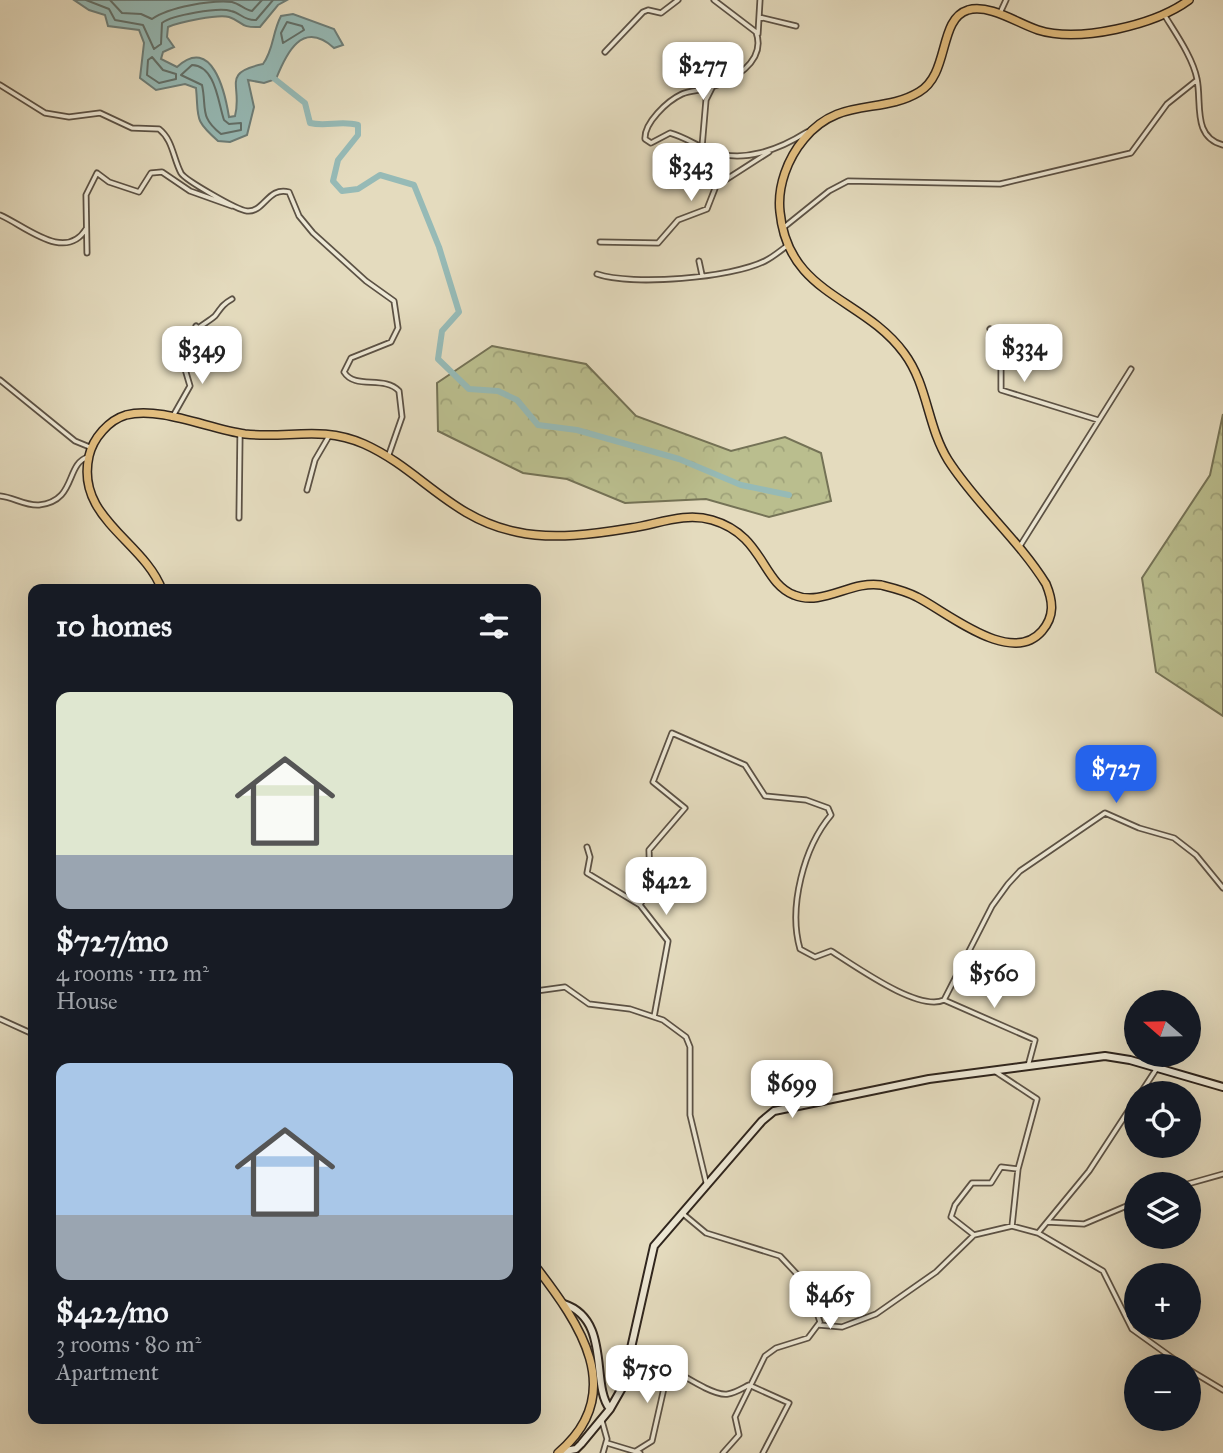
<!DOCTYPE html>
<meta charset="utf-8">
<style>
body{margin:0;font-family:"IM FELL Great Primer",serif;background:#242831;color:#f1f3f6;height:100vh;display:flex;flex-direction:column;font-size:26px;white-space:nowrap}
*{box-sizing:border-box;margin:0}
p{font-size:23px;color:#9ea1a6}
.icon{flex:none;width:38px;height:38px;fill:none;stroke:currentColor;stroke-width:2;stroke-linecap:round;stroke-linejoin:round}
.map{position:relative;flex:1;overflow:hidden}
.panel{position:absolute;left:28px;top:584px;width:513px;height:840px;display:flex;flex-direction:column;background:#171b24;border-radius:14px;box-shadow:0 7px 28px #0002}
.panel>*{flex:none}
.needle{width:46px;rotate:290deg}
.fabs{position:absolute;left:1124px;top:990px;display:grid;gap:14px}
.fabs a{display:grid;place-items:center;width:77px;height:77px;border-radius:50%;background:#171b24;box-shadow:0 7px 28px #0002;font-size:35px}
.price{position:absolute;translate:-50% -60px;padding:0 16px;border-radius:14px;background:#fff;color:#222;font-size:23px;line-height:46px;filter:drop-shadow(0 2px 4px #0008)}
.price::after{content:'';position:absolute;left:50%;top:42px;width:21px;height:16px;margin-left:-10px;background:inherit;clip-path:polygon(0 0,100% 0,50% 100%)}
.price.current{background:#2563eb;color:#fff}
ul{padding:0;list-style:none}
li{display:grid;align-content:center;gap:14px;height:371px;padding:0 28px}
li span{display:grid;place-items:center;height:217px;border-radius:14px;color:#555}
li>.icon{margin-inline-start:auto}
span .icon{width:126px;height:126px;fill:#fffc;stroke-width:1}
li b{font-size:30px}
h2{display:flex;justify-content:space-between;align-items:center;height:84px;padding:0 28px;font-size:30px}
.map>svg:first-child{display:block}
.forest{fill:url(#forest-crowns);stroke:#747256;stroke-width:2}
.water{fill:#96bab6;stroke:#6d7e79;stroke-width:2}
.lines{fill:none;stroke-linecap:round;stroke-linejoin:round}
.shore{stroke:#62706a;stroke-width:2}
.river{stroke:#96bab6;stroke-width:6}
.street-casing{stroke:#5c5245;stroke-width:7}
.secondary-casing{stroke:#2f251d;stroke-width:10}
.primary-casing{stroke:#2f251d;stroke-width:10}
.street{stroke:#ede8d5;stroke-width:3.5}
.secondary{stroke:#ede8d5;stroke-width:6}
.primary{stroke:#e2be7f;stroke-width:7}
</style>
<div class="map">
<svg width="1223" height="1453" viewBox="0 0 1223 1453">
<defs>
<pattern id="forest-crowns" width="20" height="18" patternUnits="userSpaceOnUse" patternTransform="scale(1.75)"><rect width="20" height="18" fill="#babe8e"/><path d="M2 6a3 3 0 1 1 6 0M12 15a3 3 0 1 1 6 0" fill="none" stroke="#a0a37a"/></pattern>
</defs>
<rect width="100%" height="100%" fill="#e4dbbe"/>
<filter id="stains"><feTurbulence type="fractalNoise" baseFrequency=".00286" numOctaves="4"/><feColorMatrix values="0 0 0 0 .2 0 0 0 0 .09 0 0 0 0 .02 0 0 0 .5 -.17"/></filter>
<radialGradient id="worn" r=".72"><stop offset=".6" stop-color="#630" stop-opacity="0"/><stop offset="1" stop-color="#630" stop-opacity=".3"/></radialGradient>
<path class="forest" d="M 492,346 L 586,364 L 636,416 L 731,451 L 785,437 L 821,453 L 831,501 L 769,517 L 706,499 L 625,503 L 567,479 L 523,473 L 438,431 L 437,383 Z
M 1223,414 L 1223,716 L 1156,672 L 1142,578 L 1210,475 Z"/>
<path class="water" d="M 74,0 L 287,0 L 278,5 L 260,27 C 239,28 244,22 229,17 C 218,14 179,22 168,27 L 167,37 L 174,47 L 163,52 L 161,59 L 177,67 C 212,35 225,92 229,117 L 235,116 C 243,86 220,73 263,64 C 274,49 272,33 281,16 L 293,14 L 334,29 L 343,45 L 334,48 C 302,19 286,54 276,79 L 264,83 L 248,80 L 254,107 L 247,135 L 230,142 L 218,141 C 193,119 199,118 196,88 L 185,84 L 156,90 L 140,78 L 144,43 L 139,30 L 108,26 L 105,15 L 89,10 Z"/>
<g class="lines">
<path class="shore" d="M 86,0 L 109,9 L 115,20 L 143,25 L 154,49 L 161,44 L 162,23 C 172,15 219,7 231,11 C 241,13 244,21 256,20 L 273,0
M 110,0 L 122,13 L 141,14 L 152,19 C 169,7 211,0 232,2 C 240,4 245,10 252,11 L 262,0
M 287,22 L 302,26 L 304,30 L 283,43 L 281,33 Z
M 152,57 L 163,70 L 176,74 L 176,79 L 159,83 L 147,75 L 148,60 Z
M 192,65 C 216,66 218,103 224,120 L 229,124 L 241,123 L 241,130 L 221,134 C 199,117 207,108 202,85 L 181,75 Z"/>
<path class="river" d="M 271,76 L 305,103 L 310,123 C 327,127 341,120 358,125 L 358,135 L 338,160 L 333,181 L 342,191 L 358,189 L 380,175 L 414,185 L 439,247 L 459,312 L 442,331 L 438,359 L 469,389 L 498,391 L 517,400 L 538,425 L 577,430 L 679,459 L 741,485 L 789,495"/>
<defs>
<path id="street" d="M 714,0 L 756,32 C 767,62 731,82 708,88 C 700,91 690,90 682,94 C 667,101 644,123 645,139 L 651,143 L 670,133 C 685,137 697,146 711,151 C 743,164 780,149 807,132
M 1000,13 L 1006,0
M 1165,16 C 1176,34 1193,58 1197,79 C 1202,103 1192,137 1223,145
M 759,17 L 796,26
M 758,34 L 760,0
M 605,52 L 643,12 L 648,10 L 661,13 L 678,0
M 0,85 L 45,113 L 69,117 L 100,113 L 132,128 L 159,129 C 173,140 173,158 181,173 C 185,180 237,210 247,211 C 264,213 268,186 289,192 L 299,216 L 313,233 L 366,281 L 394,301 L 398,328 L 391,342 L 351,358 L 344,372 C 355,390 384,375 399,391 L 402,417 L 388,457
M 702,147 L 706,100 L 712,88
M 0,215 C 24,225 65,263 86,229
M 783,228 L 829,191 L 848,181 L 1000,184 L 1131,153 L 1167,104 L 1197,80
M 600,242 L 658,243 L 678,220 L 707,209 L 716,186 L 769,152
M 87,253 L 86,195 L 97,173 L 109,182 L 139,192 L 151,173 L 162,172 L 190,191 L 232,206
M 699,261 L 702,275
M 597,274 C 633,286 731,278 765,261 C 773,257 780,251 788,245
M 196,326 L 230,366
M 990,329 L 1001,340 L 1001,390 L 1098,420
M 0,380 L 75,441 L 92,448
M 173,416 L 190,386 L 177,342 C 181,340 213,318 215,316 C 221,308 223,304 232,299
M 307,490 L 315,460 L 329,436
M 0,496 C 13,497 25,506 39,505 C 77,501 65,464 88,457
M 239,518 L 240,435
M 1020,546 L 1131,369
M 587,847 L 590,857 L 587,873 L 640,905 L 668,941 L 654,1017
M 640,905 L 650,886 L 649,850 L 685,808 L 653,782 L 672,733 L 745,765 L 765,796 L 806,800 L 828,808 L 831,815 C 804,847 788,907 800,949 L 815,957 L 831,951 C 854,965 918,1012 944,1000 L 992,906 L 1008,884 L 1020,871 L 1105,813 L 1139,828 L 1174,838 L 1196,855 L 1223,888
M 536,991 L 565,987 L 589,1004 L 630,1009 L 663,1020 L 686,1037 L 690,1047 L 690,1115 L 707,1186
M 944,1000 L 1035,1040 L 1028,1066
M 0,1019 L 33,1034
M 996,1072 L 1037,1099 L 1018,1169 L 1012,1226
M 1140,1094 L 1157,1068
M 1184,1185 L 1223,1174
M 682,1213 L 706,1233 L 780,1256 L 808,1286 L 820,1322 L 808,1338 L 776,1348 L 765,1356 L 735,1417 L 739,1435 L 723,1453
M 1047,1222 L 1089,1171 L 1136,1099
M 1038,1233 L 1103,1271 L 1132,1329 L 1185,1367
M 974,1235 L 951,1217 L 955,1205 L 972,1183 L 991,1183 L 1001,1167 L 1018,1169
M 819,1325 L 842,1327 L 876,1314 L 936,1272 L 974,1235 L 1012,1226 L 1038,1233 L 1047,1222 L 1084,1224 L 1136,1202
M 632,1349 C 657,1355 709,1398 728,1394 C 735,1393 743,1388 749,1385 L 789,1403 L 763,1453
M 1188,1369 L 1223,1390
M 602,1421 L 607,1439 L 603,1453
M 607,1443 L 640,1453
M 636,1451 L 652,1441 L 669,1366"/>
<path id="secondary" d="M 564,1304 C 612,1320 590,1385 610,1409
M 560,1452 L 576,1449 L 581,1444 L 610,1409 L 622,1388 L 654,1246 L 762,1121 L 774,1111 L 929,1079 L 1105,1056 L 1130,1060 L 1223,1087"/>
<path id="primary" d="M 162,590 C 144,541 75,518 89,456 C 93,438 109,420 126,415 C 160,406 209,429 245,434 C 288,439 321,425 364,444 C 420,469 451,519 517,532 C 553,540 595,534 631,528 C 658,524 685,512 712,520 C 764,535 761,582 794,595 C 822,607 852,580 881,585 C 893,588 906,591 917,597 C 947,612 1011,667 1042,631 C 1055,616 1053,601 1046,584 C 1018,539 976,504 948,460 C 927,426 928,385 904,353 C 863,297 788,295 780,212 C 777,186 788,158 804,139 C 839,96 881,115 919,92 C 950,74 938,19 968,10 C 990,4 1017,23 1038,30 C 1079,43 1155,25 1189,0
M 536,1267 C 579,1323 629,1393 558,1453"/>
</defs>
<use href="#street" class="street-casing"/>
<use href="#secondary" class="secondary-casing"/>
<use href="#primary" class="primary-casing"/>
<use href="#street" class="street"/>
<use href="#secondary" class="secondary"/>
<use href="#primary" class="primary"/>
</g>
<rect width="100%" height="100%" filter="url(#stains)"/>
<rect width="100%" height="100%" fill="url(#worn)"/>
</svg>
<div class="fabs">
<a><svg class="needle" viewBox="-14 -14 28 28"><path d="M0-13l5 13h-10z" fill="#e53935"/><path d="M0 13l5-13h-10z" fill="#9ea1a6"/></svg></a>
<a><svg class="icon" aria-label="locate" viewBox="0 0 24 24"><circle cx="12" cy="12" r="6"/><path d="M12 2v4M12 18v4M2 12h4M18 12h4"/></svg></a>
<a><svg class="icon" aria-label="layers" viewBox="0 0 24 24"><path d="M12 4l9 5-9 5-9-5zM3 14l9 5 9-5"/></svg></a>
<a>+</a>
<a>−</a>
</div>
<b class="price" style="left:703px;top:102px">$277</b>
<b class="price" style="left:691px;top:203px">$343</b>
<b class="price" style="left:1024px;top:384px">$334</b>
<b class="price" style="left:202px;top:386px">$349</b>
<b class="price current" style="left:1116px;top:805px">$727</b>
<b class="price" style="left:666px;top:917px">$422</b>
<b class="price" style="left:994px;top:1010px">$560</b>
<b class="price" style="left:792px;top:1120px">$699</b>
<b class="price" style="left:830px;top:1331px">$465</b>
<b class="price" style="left:647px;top:1405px">$750</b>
<section class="panel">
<h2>10 homes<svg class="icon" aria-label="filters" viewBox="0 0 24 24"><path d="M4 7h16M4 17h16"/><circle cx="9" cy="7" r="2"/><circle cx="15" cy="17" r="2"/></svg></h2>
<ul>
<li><span style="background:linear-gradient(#dfe7d0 75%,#9aa5b1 0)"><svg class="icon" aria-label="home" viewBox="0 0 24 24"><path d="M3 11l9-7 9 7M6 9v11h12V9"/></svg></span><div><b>$727/mo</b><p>4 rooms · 112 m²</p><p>House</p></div></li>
<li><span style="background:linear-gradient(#a9c7e8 70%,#9aa5b1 0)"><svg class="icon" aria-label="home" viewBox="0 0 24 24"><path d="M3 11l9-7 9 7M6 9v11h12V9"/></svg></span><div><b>$422/mo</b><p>3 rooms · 80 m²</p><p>Apartment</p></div></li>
</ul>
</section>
</div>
